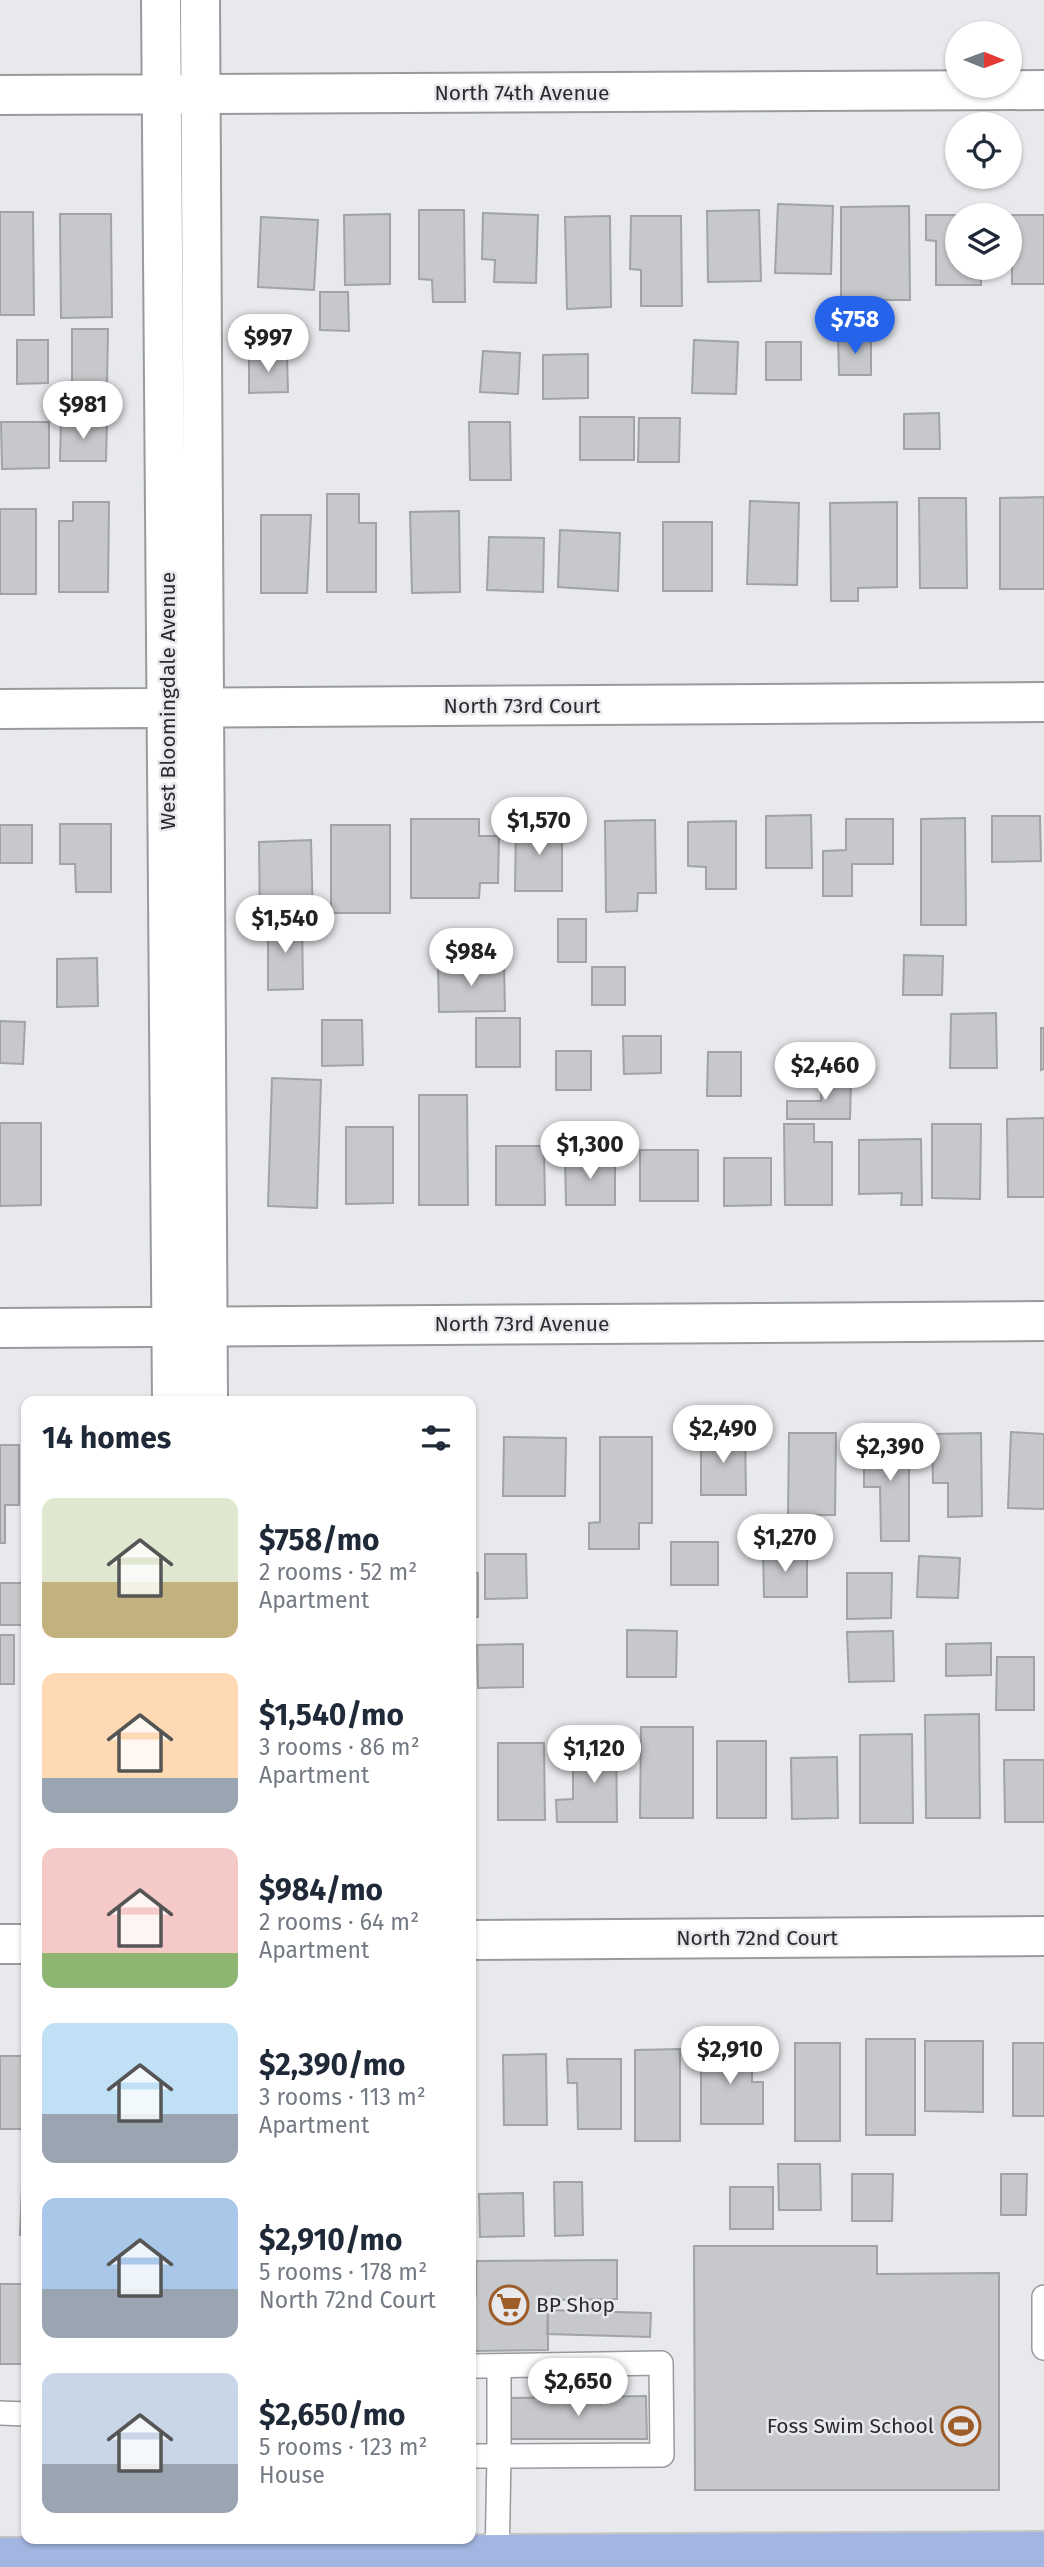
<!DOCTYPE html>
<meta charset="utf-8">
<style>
body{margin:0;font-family:"Fira Sans",sans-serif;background:#f2f2f3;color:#1f2937;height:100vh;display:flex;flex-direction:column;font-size:26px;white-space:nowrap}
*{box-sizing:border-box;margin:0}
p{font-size:23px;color:#747a83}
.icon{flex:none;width:38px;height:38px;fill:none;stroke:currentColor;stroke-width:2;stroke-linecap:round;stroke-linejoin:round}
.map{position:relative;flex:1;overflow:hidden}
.side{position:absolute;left:21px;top:1396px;width:455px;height:1148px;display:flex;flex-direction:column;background:#fff;border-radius:14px;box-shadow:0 2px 5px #0004}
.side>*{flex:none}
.needle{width:46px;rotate:91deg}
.controls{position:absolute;left:945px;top:21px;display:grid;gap:14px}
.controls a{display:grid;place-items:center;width:77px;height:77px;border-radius:50%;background:#fff;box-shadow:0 2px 5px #0004;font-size:35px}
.price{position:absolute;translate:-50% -60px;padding:0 16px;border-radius:24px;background:#fff;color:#222;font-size:23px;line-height:46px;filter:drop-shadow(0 2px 4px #0008)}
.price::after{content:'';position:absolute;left:50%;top:42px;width:21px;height:16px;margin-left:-10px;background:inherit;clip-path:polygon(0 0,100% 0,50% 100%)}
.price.current{background:#2563eb;color:#fff}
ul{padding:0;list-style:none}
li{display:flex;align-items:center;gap:21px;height:175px;padding:0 21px}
li span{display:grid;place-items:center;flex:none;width:196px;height:140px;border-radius:14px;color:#555}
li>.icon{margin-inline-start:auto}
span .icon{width:84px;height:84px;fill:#fffc;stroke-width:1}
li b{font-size:30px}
h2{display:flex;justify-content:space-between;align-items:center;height:84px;padding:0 21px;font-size:30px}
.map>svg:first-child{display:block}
.building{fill:#c6c8cb;stroke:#a1a3a6;stroke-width:2}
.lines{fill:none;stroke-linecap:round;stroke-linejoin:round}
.lane-casing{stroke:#989a9d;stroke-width:26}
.street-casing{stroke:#989a9d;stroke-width:42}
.primary-casing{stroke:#c4c4c4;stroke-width:42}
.lane{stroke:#fff;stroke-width:23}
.street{stroke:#fff;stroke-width:38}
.primary{stroke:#a3b5e1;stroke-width:38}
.labels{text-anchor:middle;stroke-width:5;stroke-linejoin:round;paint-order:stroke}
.street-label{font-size:21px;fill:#2b2b2d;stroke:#e7e9ec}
.poi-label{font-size:21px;fill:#2b2b2d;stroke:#e7e9ec;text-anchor:start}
</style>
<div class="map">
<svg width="1044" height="2567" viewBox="0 0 1044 2567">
<rect width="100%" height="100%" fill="#e7e9ec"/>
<path class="building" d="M 778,204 L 833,206 L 831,274 L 775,273 Z
M 909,206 L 910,300 L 841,300 L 841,207 Z
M 419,210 L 464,210 L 465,302 L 433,302 L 432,280 L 419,279 Z
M 759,210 L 761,281 L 708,282 L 707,211 Z
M 0,212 L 33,212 L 34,315 L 0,315 Z
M 483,213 L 538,215 L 536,283 L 494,282 L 495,260 L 482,259 Z
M 60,214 L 111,214 L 112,317 L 61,318 Z
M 390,214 L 390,284 L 345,285 L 344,215 Z
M 926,215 L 979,215 L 957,215 L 957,268 L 981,268 L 981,285 L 936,285 L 936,241 L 926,240 Z
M 1012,215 L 1044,215 L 1044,284 L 1012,284 Z
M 610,216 L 611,307 L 567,309 L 565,217 Z
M 631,216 L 681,216 L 682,306 L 641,306 L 641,270 L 630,269 Z
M 261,217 L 318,220 L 314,290 L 258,287 Z
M 320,292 L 348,292 L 349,331 L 320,330 Z
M 72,329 L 108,329 L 107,384 L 72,384 Z
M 838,337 L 871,337 L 871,375 L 839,375 Z
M 17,340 L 48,340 L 48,383 L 17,384 Z
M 694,340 L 738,342 L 736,394 L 692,393 Z
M 766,342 L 801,342 L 801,380 L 766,380 Z
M 483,351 L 520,353 L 518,394 L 480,392 Z
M 588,354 L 588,398 L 543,399 L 543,355 Z
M 287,355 L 288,392 L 249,393 L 249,356 Z
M 939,413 L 940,449 L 904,449 L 904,414 Z
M 580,417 L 634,417 L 634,460 L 580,460 Z
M 639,418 L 680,418 L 679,462 L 638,462 Z
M 61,421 L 107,422 L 106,461 L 60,461 Z
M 1,422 L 49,422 L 49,468 L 2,469 Z
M 469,422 L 510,422 L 511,480 L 470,480 Z
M 327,494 L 359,494 L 359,523 L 376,523 L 376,592 L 327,592 Z
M 1044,497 L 1044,589 L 1000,589 L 1000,498 Z
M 919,498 L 966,498 L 967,588 L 920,588 Z
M 750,501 L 799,503 L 797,585 L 747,584 Z
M 73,502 L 109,502 L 108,592 L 59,592 L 59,521 L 73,521 Z
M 897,502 L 897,587 L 858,588 L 858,601 L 831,601 L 830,503 Z
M 0,509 L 36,509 L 36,594 L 0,594 Z
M 459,511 L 460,592 L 412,593 L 410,512 Z
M 261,515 L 311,515 L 307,593 L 261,593 Z
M 663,522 L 712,522 L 712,591 L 663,591 Z
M 560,530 L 620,533 L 618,591 L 558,587 Z
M 489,537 L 544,538 L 543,592 L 487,590 Z
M 811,815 L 812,868 L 766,868 L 766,816 Z
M 992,816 L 1040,816 L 1041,861 L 992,862 Z
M 965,818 L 966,925 L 921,925 L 921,819 Z
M 411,819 L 479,819 L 479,836 L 499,836 L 498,883 L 480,883 L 479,898 L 411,898 Z
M 846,819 L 893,819 L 893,864 L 852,864 L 852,896 L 823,896 L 823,851 L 846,850 Z
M 655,820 L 656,893 L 638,893 L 637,911 L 606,912 L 605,821 Z
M 736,821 L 736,889 L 706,889 L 706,867 L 688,866 L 688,822 Z
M 516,823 L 562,823 L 562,891 L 515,891 Z
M 60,824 L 111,824 L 111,892 L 76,892 L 75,864 L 60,864 Z
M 0,825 L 32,825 L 32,863 L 0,863 Z
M 331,825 L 390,825 L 390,913 L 331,913 Z
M 311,840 L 313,919 L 260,920 L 259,842 Z
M 558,919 L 586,919 L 586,962 L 558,962 Z
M 302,920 L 303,989 L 268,990 L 268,921 Z
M 904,955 L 943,956 L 942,995 L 903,995 Z
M 97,958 L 98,1006 L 57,1007 L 57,959 Z
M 438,964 L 504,964 L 505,1011 L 439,1012 Z
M 592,967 L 625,967 L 625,1005 L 592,1005 Z
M 996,1013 L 997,1068 L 950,1068 L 951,1014 Z
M 476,1018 L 520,1018 L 520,1067 L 476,1067 Z
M 322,1020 L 362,1020 L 363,1065 L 322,1066 Z
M 0,1021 L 25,1022 L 23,1064 L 0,1063 Z
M 1041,1028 L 1044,1028 L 1044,1069 L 1041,1070 Z
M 623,1036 L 661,1036 L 661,1073 L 624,1074 Z
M 556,1051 L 591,1051 L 591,1090 L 556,1090 Z
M 708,1052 L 741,1052 L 741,1096 L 707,1096 Z
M 822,1077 L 851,1078 L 850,1119 L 787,1119 L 787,1101 L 821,1101 Z
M 272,1078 L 321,1080 L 317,1208 L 268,1206 Z
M 419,1095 L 467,1095 L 468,1205 L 419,1205 Z
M 1044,1118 L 1044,1197 L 1008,1197 L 1007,1119 Z
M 0,1123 L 41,1123 L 41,1205 L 0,1206 Z
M 784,1124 L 814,1124 L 814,1142 L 832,1142 L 832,1205 L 785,1205 Z
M 932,1124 L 981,1124 L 980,1199 L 932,1198 Z
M 346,1127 L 393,1127 L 393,1203 L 346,1204 Z
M 921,1139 L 922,1205 L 901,1205 L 902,1193 L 859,1194 L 859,1140 Z
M 496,1146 L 544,1146 L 545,1205 L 496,1205 Z
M 640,1150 L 698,1150 L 698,1201 L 640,1201 Z
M 565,1157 L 615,1157 L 615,1205 L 566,1205 Z
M 724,1158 L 771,1158 L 771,1205 L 724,1206 Z
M 1011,1432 L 1044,1434 L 1044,1509 L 1008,1508 Z
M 789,1433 L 836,1433 L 835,1515 L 788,1515 Z
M 981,1433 L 982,1516 L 948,1517 L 948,1483 L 933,1483 L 932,1434 Z
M 701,1435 L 745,1435 L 746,1495 L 701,1495 Z
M 504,1437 L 566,1438 L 565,1496 L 503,1496 Z
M 600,1437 L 652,1437 L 652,1523 L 639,1523 L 639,1549 L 589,1549 L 589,1523 L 600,1522 Z
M 864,1437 L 909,1437 L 909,1541 L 881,1541 L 880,1487 L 864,1487 Z
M 0,1445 L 19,1445 L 19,1505 L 5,1505 L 5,1543 L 0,1543 Z
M 671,1542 L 718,1542 L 718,1585 L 671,1585 Z
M 763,1552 L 807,1552 L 807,1597 L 764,1597 Z
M 485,1554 L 526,1554 L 527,1598 L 485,1599 Z
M 919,1556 L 960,1558 L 958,1598 L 917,1597 Z
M 471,1573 L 478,1573 L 478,1617 L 471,1617 Z
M 847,1573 L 892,1573 L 891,1618 L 847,1619 Z
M 0,1583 L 26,1583 L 26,1625 L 0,1625 Z
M 627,1630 L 677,1631 L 676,1677 L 627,1677 Z
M 893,1631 L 894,1681 L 849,1682 L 847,1632 Z
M 0,1635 L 14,1635 L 14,1684 L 0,1684 Z
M 991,1643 L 991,1675 L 946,1676 L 946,1644 Z
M 523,1644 L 523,1687 L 478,1688 L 477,1645 Z
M 997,1657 L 1034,1657 L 1034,1710 L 996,1710 Z
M 979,1714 L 980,1818 L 926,1818 L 925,1715 Z
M 641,1727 L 693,1727 L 693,1818 L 640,1818 Z
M 616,1734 L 617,1822 L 557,1822 L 556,1800 L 573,1799 L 573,1768 L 587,1768 L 587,1735 Z
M 912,1734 L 913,1823 L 860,1823 L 860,1735 Z
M 717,1741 L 766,1741 L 766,1818 L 717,1818 Z
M 498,1743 L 544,1743 L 545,1820 L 498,1820 Z
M 837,1757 L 838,1818 L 792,1819 L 791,1758 Z
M 1004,1760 L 1044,1760 L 1044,1822 L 1005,1822 Z
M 866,2039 L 915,2039 L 915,2135 L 866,2135 Z
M 925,2041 L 983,2041 L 983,2112 L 925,2111 Z
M 795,2043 L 840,2043 L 840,2141 L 795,2141 Z
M 1013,2043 L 1044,2043 L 1044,2116 L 1013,2116 Z
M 701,2045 L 752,2045 L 752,2082 L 763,2082 L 763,2124 L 701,2124 Z
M 680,2049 L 680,2141 L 635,2141 L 635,2050 Z
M 471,2050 L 475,2050 L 475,2120 L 471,2120 Z
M 546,2054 L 547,2125 L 504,2125 L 503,2055 Z
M 0,2056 L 26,2056 L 26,2129 L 0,2129 Z
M 567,2059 L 621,2059 L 621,2129 L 578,2129 L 577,2083 L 568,2083 Z
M 778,2164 L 820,2164 L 821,2210 L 779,2210 Z
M 852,2174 L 893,2174 L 892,2221 L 852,2221 Z
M 1001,2174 L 1027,2174 L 1026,2215 L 1001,2215 Z
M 554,2182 L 582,2182 L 583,2235 L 555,2236 Z
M 22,2186 L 26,2187 L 26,2235 L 20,2235 Z
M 730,2187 L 773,2187 L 773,2229 L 730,2229 Z
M 523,2193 L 524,2236 L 480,2237 L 479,2194 Z
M 694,2246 L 877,2246 L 877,2274 L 999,2273 L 999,2490 L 695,2490 Z
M 617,2260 L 617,2299 L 548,2300 L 548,2350 L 471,2351 L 471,2296 L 476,2296 L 476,2261 Z
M 0,2284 L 26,2284 L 26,2364 L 0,2364 Z
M 548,2310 L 651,2313 L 650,2337 L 547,2334 Z
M 646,2396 L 647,2439 L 509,2439 L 509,2398 Z"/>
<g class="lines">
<defs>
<path id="lane" d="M 1044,2297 L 1044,2348
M 471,2366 L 661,2363 L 662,2455 L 499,2456 L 497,2564
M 0,2413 L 26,2414
M 471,2456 L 499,2456 L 499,2366"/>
<path id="street" d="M 161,0 L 172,1402
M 200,0 L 208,1402
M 0,95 L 1044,90
M 0,709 L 1044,702
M 0,1328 L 1044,1321
M 471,1940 L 1044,1936
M 0,1944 L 26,1944"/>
<path id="primary" d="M 0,2557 L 1044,2551"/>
</defs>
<use href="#lane" class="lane-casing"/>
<use href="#street" class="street-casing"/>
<use href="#primary" class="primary-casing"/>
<use href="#lane" class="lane"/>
<use href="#street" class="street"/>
<use href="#primary" class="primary"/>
</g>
<defs>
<symbol id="supermarket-ring" viewBox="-11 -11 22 22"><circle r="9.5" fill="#e7e9ec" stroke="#9e5c29" stroke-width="1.5"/><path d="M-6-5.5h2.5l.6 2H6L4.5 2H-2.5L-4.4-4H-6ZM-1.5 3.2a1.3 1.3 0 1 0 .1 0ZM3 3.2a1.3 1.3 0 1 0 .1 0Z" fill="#9e5c29"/></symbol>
<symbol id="stadium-ring" viewBox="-11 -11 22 22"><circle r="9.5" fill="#e7e9ec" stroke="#9e5c29" stroke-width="1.5"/><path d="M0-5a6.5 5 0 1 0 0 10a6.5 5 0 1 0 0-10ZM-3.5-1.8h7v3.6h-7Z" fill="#9e5c29"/></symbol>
</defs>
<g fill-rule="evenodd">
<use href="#supermarket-ring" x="487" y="2283" width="44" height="44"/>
<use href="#stadium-ring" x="939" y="2404" width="44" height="44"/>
</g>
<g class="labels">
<g class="street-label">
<text x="522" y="100">North 74th Avenue</text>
<text transform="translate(168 701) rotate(-90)" y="7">West Bloomingdale Avenue</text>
<text x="522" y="713">North 73rd Court</text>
<text x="522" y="1331">North 73rd Avenue</text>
<text x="757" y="1945">North 72nd Court</text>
</g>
<g class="poi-label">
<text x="536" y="2312">BP Shop</text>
<text x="934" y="2433" text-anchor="end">Foss Swim School</text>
</g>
</g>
</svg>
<div class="controls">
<a><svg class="needle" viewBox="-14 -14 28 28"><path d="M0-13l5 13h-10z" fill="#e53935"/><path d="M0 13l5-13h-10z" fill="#747a83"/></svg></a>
<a><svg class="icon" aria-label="locate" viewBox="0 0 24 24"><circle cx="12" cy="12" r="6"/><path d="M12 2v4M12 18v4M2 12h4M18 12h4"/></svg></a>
<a><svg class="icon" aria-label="layers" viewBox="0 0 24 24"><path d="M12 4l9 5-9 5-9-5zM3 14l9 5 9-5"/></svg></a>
</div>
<b class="price current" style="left:855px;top:356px">$758</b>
<b class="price" style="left:268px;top:374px">$997</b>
<b class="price" style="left:83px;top:441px">$981</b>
<b class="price" style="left:539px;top:857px">$1,570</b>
<b class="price" style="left:285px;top:955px">$1,540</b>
<b class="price" style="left:471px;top:988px">$984</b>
<b class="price" style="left:825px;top:1102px">$2,460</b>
<b class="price" style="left:590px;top:1181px">$1,300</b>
<b class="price" style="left:723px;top:1465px">$2,490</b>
<b class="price" style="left:890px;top:1483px">$2,390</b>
<b class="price" style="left:785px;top:1574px">$1,270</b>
<b class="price" style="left:594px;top:1785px">$1,120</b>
<b class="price" style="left:730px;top:2086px">$2,910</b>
<b class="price" style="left:578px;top:2418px">$2,650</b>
<section class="side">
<h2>14 homes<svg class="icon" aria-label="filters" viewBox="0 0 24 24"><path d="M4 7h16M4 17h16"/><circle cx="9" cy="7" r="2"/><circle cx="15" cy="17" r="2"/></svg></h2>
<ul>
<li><span style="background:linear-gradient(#dfe7d0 60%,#c2b280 0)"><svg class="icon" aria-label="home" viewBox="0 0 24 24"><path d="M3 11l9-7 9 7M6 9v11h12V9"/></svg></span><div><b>$758/mo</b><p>2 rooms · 52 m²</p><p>Apartment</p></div></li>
<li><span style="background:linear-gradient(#ffd9b3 75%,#9aa5b1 0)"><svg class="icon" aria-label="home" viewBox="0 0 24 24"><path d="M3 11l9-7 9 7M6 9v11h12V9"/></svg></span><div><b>$1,540/mo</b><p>3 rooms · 86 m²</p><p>Apartment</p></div></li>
<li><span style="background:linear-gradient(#f6c9c9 75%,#8fb573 0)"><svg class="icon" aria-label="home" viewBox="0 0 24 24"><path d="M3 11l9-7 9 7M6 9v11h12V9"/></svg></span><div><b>$984/mo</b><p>2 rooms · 64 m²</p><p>Apartment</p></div></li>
<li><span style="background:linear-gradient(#bfe0f5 65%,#9aa5b1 0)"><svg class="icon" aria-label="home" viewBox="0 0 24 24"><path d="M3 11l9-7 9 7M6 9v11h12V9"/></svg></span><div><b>$2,390/mo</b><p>3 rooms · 113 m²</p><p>Apartment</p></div></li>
<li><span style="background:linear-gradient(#a9c7e8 65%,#9aa5b1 0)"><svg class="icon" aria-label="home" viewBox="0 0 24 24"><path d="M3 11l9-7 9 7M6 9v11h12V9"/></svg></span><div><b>$2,910/mo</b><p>5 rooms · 178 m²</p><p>North 72nd Court</p></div></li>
<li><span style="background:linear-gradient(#c9d6e8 65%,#9aa5b1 0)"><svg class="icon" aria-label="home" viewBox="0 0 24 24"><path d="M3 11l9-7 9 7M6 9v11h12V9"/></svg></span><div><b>$2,650/mo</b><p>5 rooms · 123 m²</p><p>House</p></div></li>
</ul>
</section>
</div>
